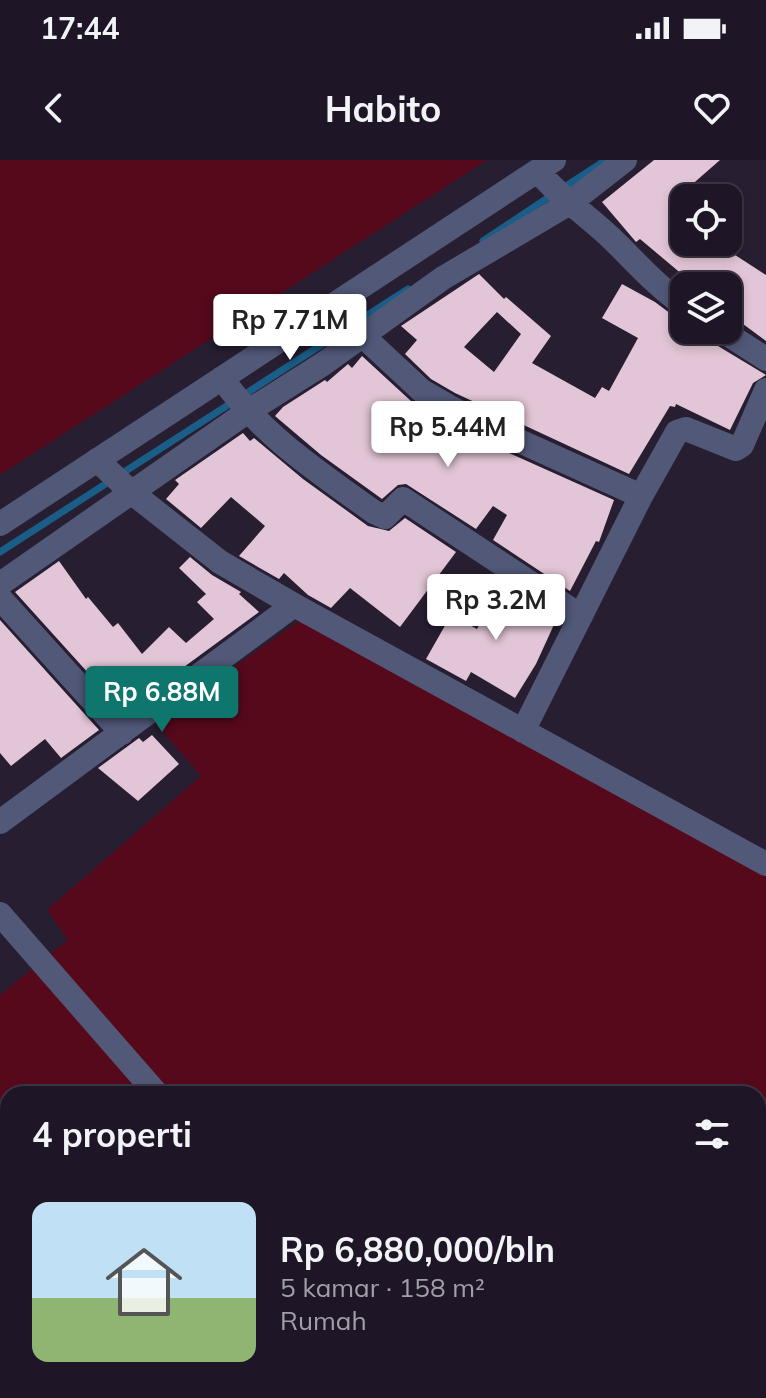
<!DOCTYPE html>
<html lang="id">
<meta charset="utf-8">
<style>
body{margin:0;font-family:Mulish,sans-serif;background:#2b2332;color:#f1f3f6;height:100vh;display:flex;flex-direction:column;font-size:30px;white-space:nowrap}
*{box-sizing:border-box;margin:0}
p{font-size:26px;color:#a19fa7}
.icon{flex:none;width:44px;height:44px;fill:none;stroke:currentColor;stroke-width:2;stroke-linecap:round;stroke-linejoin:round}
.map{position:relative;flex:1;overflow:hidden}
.drawer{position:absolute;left:0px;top:926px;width:766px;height:312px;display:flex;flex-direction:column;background:#1e1626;border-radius:24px 24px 0 0;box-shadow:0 4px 12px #0003,0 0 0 2px #3c3543}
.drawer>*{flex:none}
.tools{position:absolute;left:670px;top:24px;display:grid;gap:16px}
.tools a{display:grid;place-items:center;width:72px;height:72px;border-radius:16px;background:#1e1626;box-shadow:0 4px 12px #0003,0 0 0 2px #3c3543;font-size:40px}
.price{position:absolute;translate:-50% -68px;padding:0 18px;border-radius:8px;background:#fff;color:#222;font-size:26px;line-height:52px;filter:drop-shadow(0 2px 4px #0008)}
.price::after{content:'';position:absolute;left:50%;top:48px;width:24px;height:18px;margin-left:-12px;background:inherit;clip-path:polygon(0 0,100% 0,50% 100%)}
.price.active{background:#0f766e;color:#fff}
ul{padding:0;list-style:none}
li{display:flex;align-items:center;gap:24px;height:200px;padding:0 32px}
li+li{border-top:2px solid #3c3543}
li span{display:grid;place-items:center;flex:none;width:224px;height:160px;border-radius:16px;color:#555}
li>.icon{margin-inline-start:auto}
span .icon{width:96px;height:96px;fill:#fffc;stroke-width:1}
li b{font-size:34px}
h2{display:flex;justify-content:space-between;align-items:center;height:96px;padding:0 32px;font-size:34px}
.status{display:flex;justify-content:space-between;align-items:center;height:56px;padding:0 40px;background:#1e1626;direction:ltr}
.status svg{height:22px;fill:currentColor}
header{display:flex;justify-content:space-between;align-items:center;height:104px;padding:0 32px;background:#1e1626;font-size:36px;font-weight:700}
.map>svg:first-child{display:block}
.green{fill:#57091c;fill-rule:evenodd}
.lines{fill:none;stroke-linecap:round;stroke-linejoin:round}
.stream{stroke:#1a5d86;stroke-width:7}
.building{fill:#e2c5d6;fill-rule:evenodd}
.minor{stroke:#515878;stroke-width:24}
</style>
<div class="status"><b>17:44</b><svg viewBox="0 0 49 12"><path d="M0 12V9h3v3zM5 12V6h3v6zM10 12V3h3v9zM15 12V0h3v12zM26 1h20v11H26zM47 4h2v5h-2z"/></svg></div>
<header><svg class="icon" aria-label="back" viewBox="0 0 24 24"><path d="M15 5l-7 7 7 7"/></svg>Habito<svg class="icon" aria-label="heart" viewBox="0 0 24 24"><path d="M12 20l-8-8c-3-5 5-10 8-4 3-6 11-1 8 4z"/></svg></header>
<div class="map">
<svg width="766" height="1238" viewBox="0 0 766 1238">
<rect width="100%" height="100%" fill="#281e32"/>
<path class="green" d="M 0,0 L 487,0 L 0,315 Z
M 299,461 L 766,707 L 766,1238 L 0,1238 L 0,835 L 68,780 L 47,750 L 201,616 L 155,563 ZM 8,934 L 758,934 L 758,1230 L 8,1230 Z"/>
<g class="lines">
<path class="stream" d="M 563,28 L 606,0
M 483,81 L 552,35
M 0,392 L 408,129"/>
</g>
<path class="building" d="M 654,0 L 720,0 L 688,28 L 694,34 L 689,38 L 684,38 L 684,43 L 671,55 L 684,66 L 684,82 L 699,82 L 729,98 L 732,93 L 766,115 L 766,181 L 728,153 L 728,126 L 696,126 L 640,79 L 636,82 L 602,42 Z
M 479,114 L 504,139 L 506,137 L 551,176 L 532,203 L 595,238 L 602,227 L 609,231 L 638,178 L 602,158 L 622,124 L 655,142 L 675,157 L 684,160 L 684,170 L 706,170 L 713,183 L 766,215 L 753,223 L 730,270 L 676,244 L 675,247 L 670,246 L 629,314 L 455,233 L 431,219 L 405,194 L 417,180 L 401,166 ZM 497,152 L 521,174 L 494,212 L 464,187 Z
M 362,196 L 412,242 L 440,259 L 480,280 L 614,340 L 599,382 L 596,381 L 570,431 L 493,380 L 507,355 L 493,346 L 476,369 L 406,324 L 398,325 L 382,339 L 321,295 L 275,256 L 283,247 L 325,220 L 327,222 L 348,204 L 352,208 Z
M 243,273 L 250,281 L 254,278 L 303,319 L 368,366 L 389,371 L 405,358 L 456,392 L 400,467 L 350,428 L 331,448 L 308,435 L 284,413 L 279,419 L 239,396 L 265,366 L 231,337 L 201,368 L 166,339 L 179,324 L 175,320 Z
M 190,397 L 212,415 L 241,432 L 239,434 L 259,452 L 158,526 L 142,508 L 109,536 L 15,432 L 59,401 L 86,439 L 88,437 L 113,467 L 118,463 L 142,494 L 169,467 L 186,483 L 214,459 L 197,442 L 206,434 L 179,408 Z
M 501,421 L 557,458 L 536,504 L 515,538 L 471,512 L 466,521 L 426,499 L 451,455 L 477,469 Z
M 0,460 L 99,570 L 61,598 L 45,579 L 11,606 L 0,593 Z
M 152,575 L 179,604 L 138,641 L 98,608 L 139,578 L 143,582 Z"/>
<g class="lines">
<path class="minor" d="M 538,11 C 559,37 587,55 611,78 C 635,101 656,126 684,145
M 721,170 L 766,199
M 363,176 L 422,231 L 448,246 L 486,266 L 641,336
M 222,218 C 260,274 320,313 374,352 L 385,357 L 403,339 L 581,456
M 97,300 L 131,332 L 220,402 L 294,445 L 766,704
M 0,364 L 554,0
M 0,424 L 247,252 L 323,204 L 443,118 L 570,43 L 625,0
M 0,438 L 122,573
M 523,571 L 641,336 L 677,272 L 686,269 L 736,289 L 742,285 L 766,230
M 0,662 L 294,445
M 0,754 L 157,934
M 445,1230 L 453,1238"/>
</g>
</svg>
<div class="tools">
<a><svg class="icon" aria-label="locate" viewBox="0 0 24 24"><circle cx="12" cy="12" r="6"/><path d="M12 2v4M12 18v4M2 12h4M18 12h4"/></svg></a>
<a><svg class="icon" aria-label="layers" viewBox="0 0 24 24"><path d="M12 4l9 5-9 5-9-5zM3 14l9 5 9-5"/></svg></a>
</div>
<b class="price" style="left:290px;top:202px">Rp 7.71M</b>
<b class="price" style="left:448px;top:309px">Rp 5.44M</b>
<b class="price" style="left:496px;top:482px">Rp 3.2M</b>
<b class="price active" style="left:162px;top:574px">Rp 6.88M</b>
<section class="drawer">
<h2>4 properti<svg class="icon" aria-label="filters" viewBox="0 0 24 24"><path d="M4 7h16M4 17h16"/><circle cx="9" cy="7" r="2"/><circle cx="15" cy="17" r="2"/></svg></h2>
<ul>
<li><span style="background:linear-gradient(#bfe0f5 60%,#8fb573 0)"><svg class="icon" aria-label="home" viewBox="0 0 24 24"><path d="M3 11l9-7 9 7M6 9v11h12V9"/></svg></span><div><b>Rp 6,880,000/bln</b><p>5 kamar · 158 m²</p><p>Rumah</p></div></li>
</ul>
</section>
</div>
